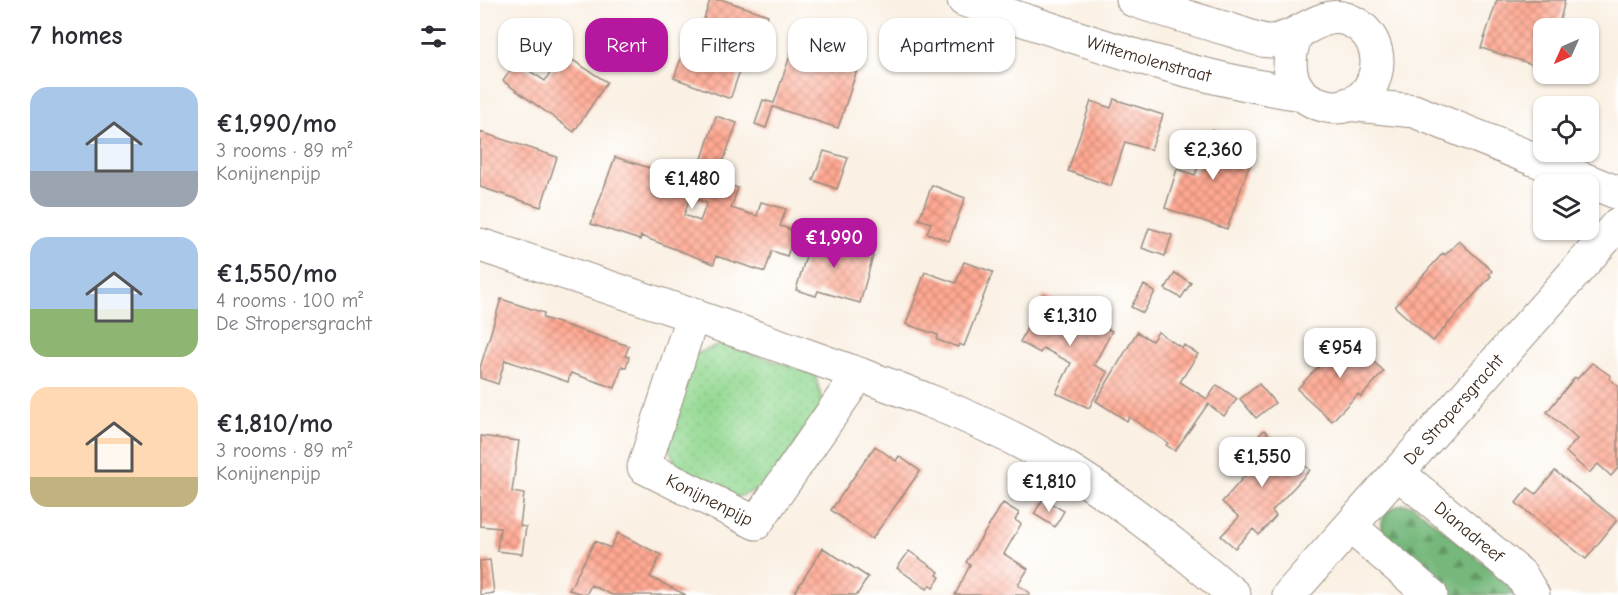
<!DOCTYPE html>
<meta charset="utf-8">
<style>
body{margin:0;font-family:"Comic Neue",sans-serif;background:#f7f7f7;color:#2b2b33;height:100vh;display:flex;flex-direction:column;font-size:22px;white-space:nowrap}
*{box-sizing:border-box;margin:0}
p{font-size:20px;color:#7c7c81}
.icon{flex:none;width:33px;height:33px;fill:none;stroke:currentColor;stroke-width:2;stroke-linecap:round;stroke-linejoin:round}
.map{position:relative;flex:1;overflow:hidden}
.drawer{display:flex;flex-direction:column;background:#fff;width:480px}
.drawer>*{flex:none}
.guide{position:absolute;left:18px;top:18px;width:570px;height:54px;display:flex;gap:12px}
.needle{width:39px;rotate:225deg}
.buttons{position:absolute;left:1053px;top:18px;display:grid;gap:12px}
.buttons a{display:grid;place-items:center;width:66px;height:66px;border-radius:12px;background:#fff;box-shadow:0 2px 4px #0004;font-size:30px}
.price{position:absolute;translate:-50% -51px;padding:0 14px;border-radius:12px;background:#fff;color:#222;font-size:20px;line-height:39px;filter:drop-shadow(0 2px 3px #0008)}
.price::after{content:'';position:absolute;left:50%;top:36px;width:18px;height:14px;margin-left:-9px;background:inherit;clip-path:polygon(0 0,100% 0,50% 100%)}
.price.selected{background:#b5179e;color:#fff}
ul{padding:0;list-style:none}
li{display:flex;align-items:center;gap:18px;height:150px;padding:0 30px}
li span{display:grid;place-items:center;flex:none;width:168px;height:120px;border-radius:18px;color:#555}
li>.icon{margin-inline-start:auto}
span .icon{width:72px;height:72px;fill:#fffc;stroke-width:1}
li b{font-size:26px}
h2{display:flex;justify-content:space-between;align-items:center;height:72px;padding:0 30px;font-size:26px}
.tag{padding:0 21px;border-radius:18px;background:#fff;box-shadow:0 2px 4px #0004;font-size:21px;line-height:54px}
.tag.selected{background:#b5179e;color:#fff}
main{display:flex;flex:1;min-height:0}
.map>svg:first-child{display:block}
.grass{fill:url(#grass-dots);stroke:#678158;stroke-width:1.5}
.forest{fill:url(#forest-firs);stroke:#58714c;stroke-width:1.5}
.building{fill:url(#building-cross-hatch);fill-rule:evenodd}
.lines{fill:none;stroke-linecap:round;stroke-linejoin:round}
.street-casing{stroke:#9a8d80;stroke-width:35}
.street{stroke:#fff;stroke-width:33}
.labels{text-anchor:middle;stroke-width:6;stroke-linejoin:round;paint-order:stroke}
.street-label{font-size:18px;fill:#3b2a1e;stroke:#fff}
</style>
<main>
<section class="drawer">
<h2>7 homes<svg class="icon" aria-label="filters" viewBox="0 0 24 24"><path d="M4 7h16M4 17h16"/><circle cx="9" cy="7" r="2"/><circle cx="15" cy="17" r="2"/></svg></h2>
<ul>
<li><span style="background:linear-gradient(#a9c7e8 70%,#9aa5b1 0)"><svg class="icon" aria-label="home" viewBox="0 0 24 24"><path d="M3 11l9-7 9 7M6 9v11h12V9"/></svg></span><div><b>€1,990/mo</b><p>3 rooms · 89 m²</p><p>Konijnenpijp</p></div></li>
<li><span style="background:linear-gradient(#a9c7e8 60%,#8fb573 0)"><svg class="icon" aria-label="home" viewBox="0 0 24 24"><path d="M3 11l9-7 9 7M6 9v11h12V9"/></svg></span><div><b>€1,550/mo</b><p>4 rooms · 100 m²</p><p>De Stropersgracht</p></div></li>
<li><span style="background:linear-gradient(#ffd9b3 75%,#c2b280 0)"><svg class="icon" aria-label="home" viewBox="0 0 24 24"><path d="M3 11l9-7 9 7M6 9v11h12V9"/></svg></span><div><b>€1,810/mo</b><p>3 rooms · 89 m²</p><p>Konijnenpijp</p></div></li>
</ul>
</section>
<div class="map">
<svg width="1138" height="595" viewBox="0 0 1138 595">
<defs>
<pattern id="grass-dots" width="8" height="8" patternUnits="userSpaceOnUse" patternTransform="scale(1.5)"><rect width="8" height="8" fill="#93d891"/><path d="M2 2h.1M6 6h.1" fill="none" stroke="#80ba7d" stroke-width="1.8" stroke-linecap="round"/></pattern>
<pattern id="forest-firs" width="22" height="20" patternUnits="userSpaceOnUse" patternTransform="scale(1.5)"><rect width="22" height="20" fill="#76b87b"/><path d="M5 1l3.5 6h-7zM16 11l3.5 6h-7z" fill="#629664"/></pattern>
<pattern id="building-cross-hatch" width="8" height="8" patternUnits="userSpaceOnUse" patternTransform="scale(1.5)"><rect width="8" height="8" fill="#ffa993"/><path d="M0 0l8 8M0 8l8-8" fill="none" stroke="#d08a77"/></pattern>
</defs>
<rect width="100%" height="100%" fill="#fff"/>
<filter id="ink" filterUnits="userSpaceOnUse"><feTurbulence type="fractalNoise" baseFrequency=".0167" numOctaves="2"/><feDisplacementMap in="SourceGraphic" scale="12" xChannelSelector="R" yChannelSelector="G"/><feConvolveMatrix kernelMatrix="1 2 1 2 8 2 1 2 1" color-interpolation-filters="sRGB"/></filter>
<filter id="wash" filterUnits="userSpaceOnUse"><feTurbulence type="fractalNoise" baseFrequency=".008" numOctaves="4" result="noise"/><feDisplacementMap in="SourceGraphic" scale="24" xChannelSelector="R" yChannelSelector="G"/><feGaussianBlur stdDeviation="1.35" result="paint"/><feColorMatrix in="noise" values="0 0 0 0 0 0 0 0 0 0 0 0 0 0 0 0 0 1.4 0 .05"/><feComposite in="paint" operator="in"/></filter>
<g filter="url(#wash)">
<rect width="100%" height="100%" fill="#faf0e3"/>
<path class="grass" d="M 242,344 L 335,374 L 343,404 L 286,487 L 255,498 L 198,471 L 186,440 L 213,355 Z"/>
<path class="forest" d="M 923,504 L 933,505 L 1025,581 L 1035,595 L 972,595 L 903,535 C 898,518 907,508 923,504 Z"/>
<g id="blocks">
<path class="building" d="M 230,0 L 243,0 L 288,15 L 278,47 L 269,44 L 251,97 L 248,98 L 194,78 L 206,44 L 215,47 Z
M 1017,0 L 1085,0 L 1078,28 L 1064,28 L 1064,68 L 1001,48 Z
M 316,38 L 333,44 L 332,48 L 379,64 L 358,128 L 293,107 L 286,128 L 275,124 L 283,100 L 294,103 Z
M 83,54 L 127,82 L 94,132 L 23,81 L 36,62 L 65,81 Z
M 634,99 L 683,115 L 671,150 L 645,142 L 631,186 L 588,171 L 611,101 L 631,108 Z
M 236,116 L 257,123 L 236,181 L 258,188 L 251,208 L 277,216 L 281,202 L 306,209 L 300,226 L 316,231 L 307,256 L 292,251 L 285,272 L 236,256 L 234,264 L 161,236 L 160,240 L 111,224 L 135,157 L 198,177 L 198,174 L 215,180 ZM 210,197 L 227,203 L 220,221 L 204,215 Z
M 732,130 L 776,146 L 747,229 L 685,208 L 697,169 L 715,175 Z
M 0,132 L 77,157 L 61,207 L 0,187 Z
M 344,151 L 368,158 L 357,189 L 333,180 Z
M 452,185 L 485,198 L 469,241 L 447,233 L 451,223 L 439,219 Z
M 669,228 L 692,235 L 685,256 L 662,248 Z
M 334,229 L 364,239 L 361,246 L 393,256 L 380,303 L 338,291 L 336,296 L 316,290 Z
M 979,241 L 1012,271 L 1009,274 L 1011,276 L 953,341 L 915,307 L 963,253 L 965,255 Z
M 484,262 L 513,272 L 484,346 L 479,344 L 478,347 L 457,340 L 458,335 L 426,324 L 445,272 L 476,283 Z
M 695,273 L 711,283 L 701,298 L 685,289 Z
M 664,285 L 675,292 L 663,313 L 651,307 Z
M 564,295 L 632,331 L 614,365 L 628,372 L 609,408 L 576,393 L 591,363 L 563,348 L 560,353 L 540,342 Z
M 21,299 L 64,313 L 63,318 L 149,346 L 145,356 L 149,357 L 146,368 L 142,366 L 135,388 L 91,373 L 88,382 L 25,360 L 18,384 L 0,378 L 0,368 Z
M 657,332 L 672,341 L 678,332 L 702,348 L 704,345 L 718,354 L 700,382 L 727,399 L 737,385 L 757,399 L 744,416 L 728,404 L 695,451 L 686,445 L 688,443 L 649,417 L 647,421 L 616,401 Z
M 866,338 L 904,371 L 881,397 L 878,394 L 852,421 L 817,389 Z
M 1112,363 L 1131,376 L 1129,378 L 1138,386 L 1138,468 L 1131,476 L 1118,464 L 1109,473 L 1086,452 L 1097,439 L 1067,412 L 1095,377 L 1097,379 Z
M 779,384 L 795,403 L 776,418 L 760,399 Z
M 784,430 L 830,470 L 792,511 L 796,516 L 779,535 L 773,529 L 755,548 L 741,536 L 759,517 L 742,502 L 777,462 L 765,450 Z
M 1,436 L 39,441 L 32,492 L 44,494 L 40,526 L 46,527 L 42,554 L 17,551 L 20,528 L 0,526 Z
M 395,446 L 416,461 L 419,456 L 440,471 L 392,539 L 351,510 Z
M 1075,471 L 1137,520 L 1106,559 L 1036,503 L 1048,488 L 1056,494 Z
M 563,499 L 584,511 L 575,527 L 554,514 Z
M 523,503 L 539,513 L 535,520 L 541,524 L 524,554 L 548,569 L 538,585 L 550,593 L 548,595 L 475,595 L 490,565 L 486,562 Z
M 138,533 L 181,555 L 170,577 L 206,595 L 132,595 L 111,585 L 106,595 L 89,590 L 115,541 L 130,548 Z
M 343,548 L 388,577 L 377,595 L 313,595 Z
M 429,551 L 459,572 L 457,575 L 460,577 L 453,588 L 450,585 L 447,589 L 417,568 Z
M 10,560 L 14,593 L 0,595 L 0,561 Z"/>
</g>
</g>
<g filter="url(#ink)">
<use href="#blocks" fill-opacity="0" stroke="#9a8d80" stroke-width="1.5"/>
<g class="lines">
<defs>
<g id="street">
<path id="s1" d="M 484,0 C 596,37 705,77 822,94"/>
<path d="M 653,0 C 686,11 720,21 754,31 C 764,34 778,41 789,41 C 817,41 840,10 866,19 C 919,38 898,116 847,106 C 809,98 804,66 816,35"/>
<path d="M 868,104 L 934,111 L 1138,193"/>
<path d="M 0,245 C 111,281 221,317 331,357 C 413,386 497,416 573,460 C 638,498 697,546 754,595"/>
<path id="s2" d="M 213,314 L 164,467 L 276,523 L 379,374"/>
<path id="s3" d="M 918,473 L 1041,575 L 1053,595"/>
<path d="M 871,527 L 951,595"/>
<path id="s4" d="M 809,595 L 1138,224"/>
</g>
</defs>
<use href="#street" class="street-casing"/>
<use href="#street" class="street"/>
</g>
</g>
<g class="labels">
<g class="street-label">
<text dy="6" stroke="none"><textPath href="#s1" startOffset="194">Wittemolenstraat</textPath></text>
<text dy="6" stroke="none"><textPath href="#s4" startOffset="248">De Stropersgracht</textPath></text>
<text dy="6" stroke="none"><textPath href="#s2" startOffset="234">Konijnenpijp</textPath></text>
<text dy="6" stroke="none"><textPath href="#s3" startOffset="92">Dianadreef</textPath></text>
</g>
</g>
</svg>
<div class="buttons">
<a><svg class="needle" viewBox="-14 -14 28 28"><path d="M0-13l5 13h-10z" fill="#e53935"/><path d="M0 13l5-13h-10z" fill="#7c7c81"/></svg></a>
<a><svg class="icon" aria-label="locate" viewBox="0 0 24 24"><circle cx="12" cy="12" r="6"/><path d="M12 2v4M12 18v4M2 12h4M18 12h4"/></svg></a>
<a><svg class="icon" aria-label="layers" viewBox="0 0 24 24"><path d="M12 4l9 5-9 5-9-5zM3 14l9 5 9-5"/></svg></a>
</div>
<b class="price" style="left:733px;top:181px">€2,360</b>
<b class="price" style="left:212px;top:210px">€1,480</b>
<b class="price selected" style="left:354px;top:269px">€1,990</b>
<b class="price" style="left:590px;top:347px">€1,310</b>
<b class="price" style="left:860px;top:379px">€954</b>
<b class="price" style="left:782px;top:488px">€1,550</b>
<b class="price" style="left:569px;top:513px">€1,810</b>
<div class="guide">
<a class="tag">Buy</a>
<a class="tag selected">Rent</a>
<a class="tag">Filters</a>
<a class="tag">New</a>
<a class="tag">Apartment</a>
</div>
</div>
</main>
